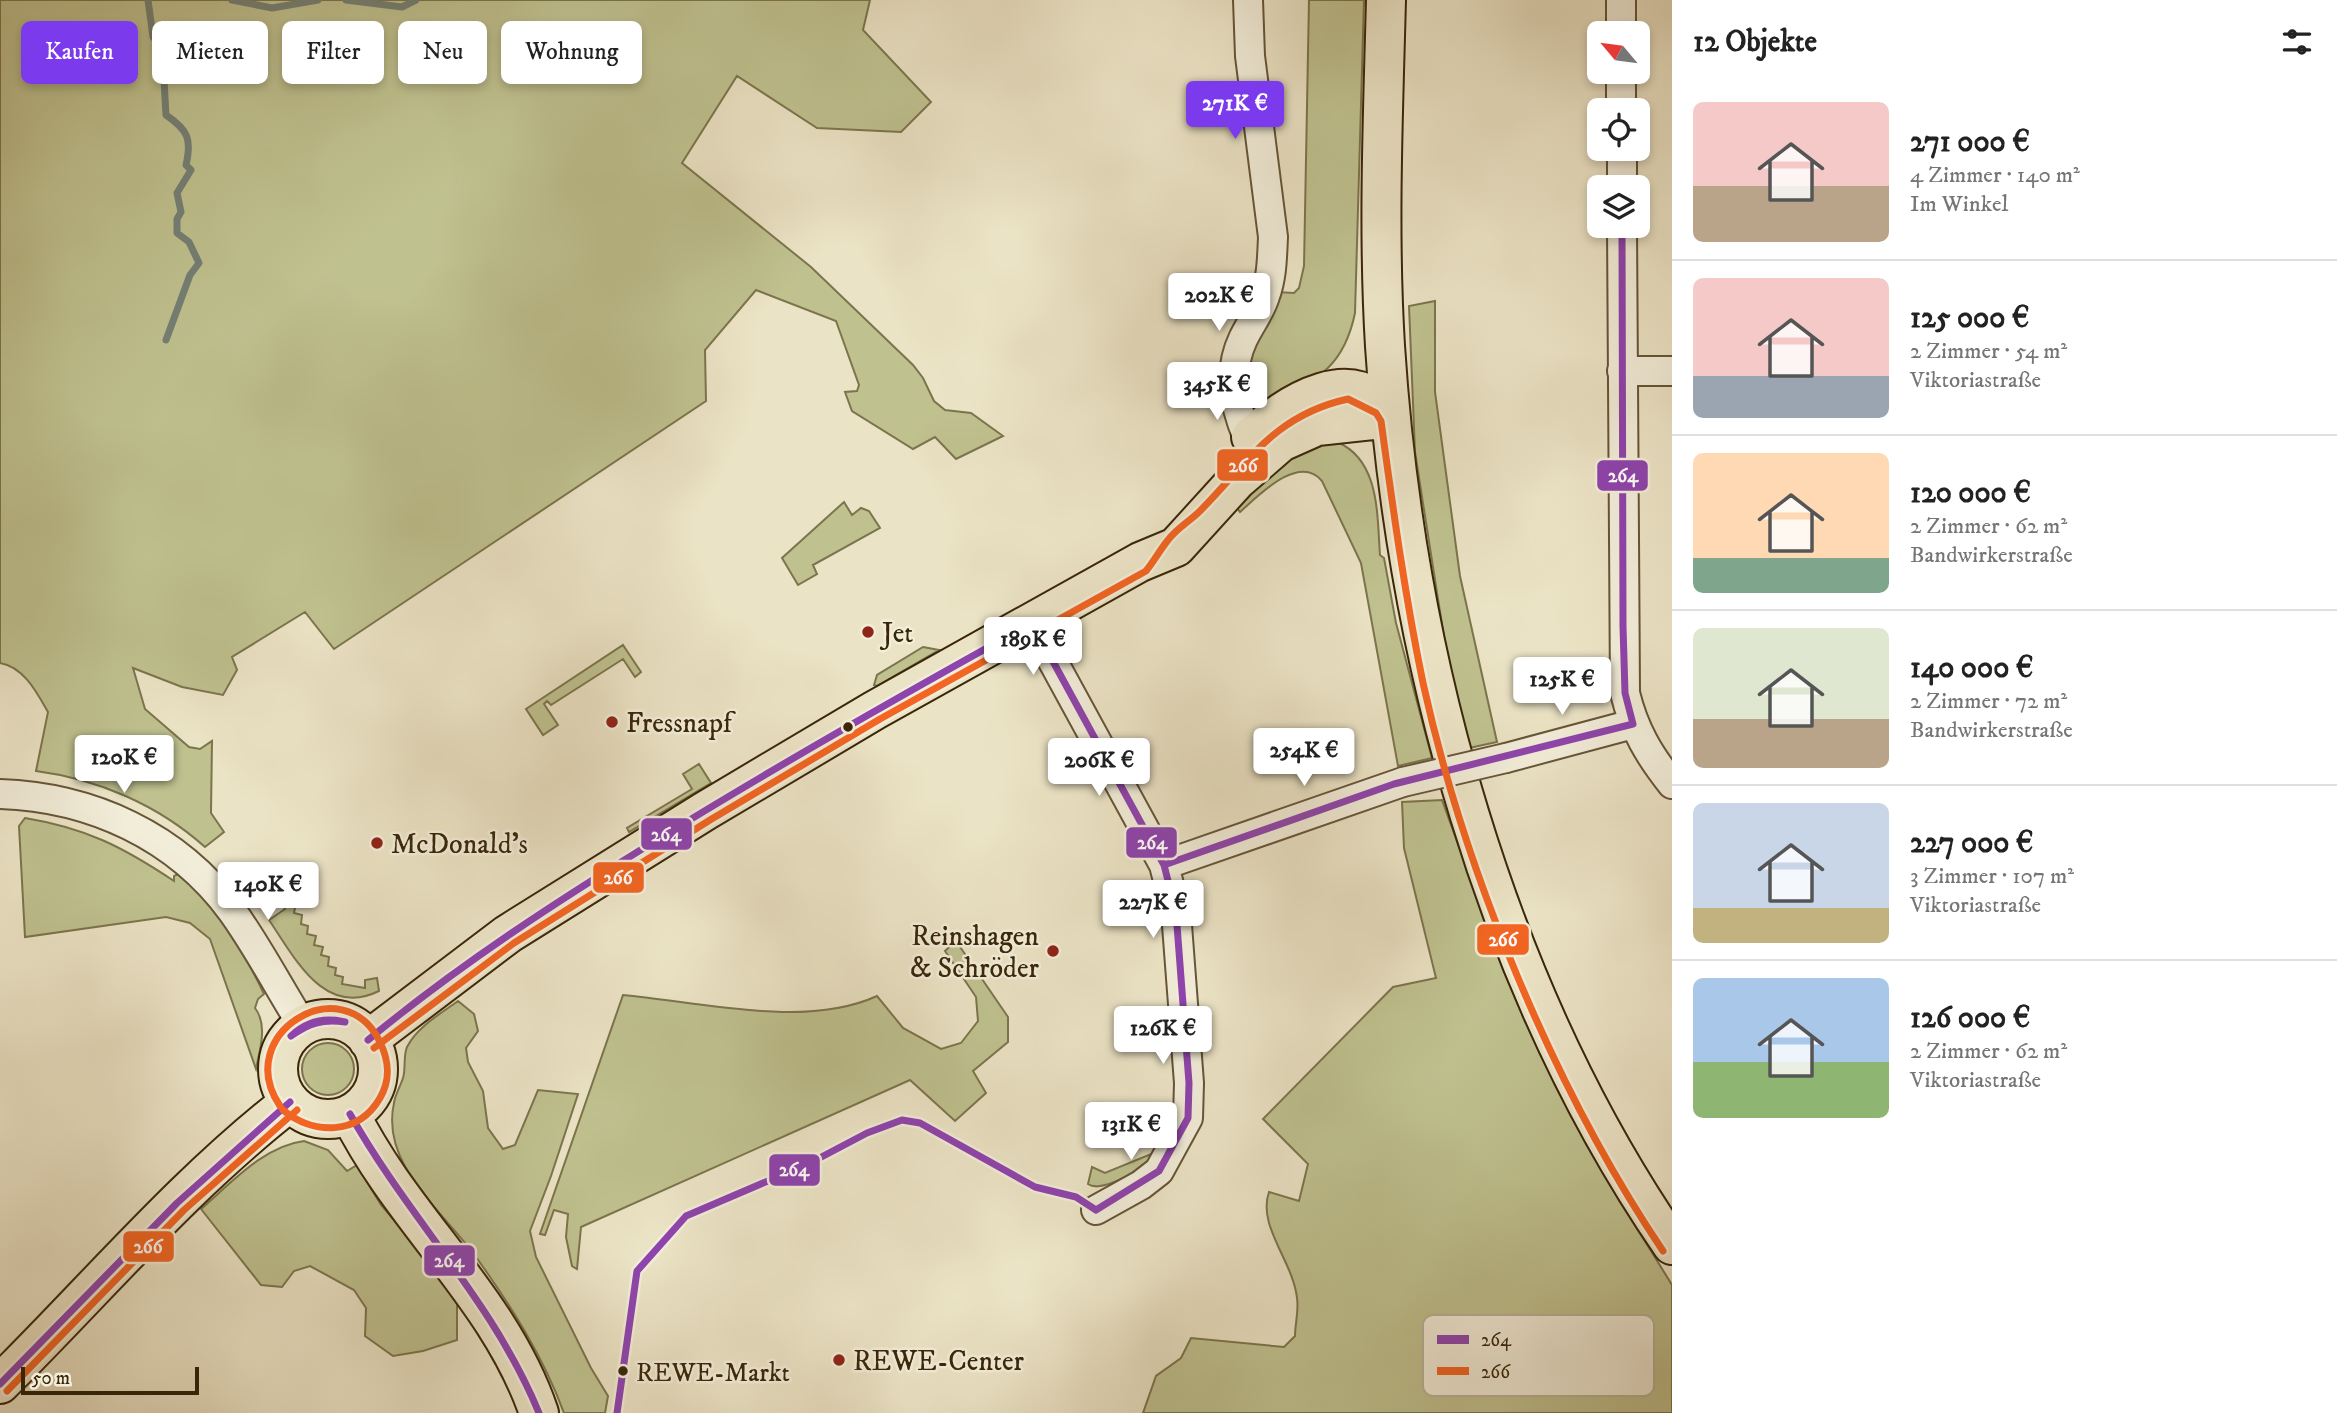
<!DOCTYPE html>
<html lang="de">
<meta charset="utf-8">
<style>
body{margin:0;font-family:"IM FELL DW Pica",serif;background:#f2f2f2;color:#222;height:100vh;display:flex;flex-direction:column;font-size:26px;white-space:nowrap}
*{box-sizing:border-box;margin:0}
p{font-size:23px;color:#767676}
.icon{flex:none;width:38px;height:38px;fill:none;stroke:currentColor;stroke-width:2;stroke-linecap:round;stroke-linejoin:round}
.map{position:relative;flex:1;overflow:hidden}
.details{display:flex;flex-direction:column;background:#fff;width:665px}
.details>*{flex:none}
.top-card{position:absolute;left:21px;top:21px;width:665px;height:63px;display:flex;gap:14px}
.needle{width:46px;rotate:299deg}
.fabs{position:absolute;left:1587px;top:21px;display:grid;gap:14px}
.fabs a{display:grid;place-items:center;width:63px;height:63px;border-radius:10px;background:#fff;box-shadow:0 4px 10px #0003;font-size:35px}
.scale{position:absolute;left:21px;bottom:18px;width:178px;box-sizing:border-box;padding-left:7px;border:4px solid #392609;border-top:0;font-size:19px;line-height:24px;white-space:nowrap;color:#392609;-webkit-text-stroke:5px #f2edd9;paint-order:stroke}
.price{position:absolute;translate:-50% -60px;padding:0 16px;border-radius:7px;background:#fff;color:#222;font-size:23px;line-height:46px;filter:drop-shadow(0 2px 4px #0008)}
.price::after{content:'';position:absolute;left:50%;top:42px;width:21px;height:16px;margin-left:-10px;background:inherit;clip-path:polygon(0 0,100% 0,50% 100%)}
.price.current{background:#7c3aed;color:#fff}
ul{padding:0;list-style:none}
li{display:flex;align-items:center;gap:21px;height:175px;padding:0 21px}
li+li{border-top:2px solid #e0e0e0}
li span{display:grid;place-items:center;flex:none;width:196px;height:140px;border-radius:10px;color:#555}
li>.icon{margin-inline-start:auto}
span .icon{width:84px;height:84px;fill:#fffc;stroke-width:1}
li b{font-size:30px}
h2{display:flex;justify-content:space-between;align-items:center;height:84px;padding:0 21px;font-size:30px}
.chip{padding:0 24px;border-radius:10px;background:#fff;box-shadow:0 4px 10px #0003;font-size:24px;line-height:63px}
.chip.current{background:#7c3aed;color:#fff}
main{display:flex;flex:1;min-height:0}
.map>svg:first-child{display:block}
.green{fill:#bfc18f;stroke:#7c744c;stroke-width:2}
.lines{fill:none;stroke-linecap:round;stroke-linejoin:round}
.stream{stroke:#748075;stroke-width:7}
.minor-casing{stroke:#665538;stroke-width:32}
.primary-casing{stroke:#392609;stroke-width:42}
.minor{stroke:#f2edd9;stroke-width:28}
.primary{stroke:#ebe3c5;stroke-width:38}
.minor-bridge-casing{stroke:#665538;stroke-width:32;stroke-linecap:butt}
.minor-bridge{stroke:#f2edd9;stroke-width:28}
.bus-1-casing{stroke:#f2edd9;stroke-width:12}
.bus-2-casing{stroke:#f2edd9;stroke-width:12}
.bus-1{stroke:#8e44ad;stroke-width:7}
.bus-2{stroke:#f26522;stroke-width:7}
.poi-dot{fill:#8f2418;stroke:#f2edd9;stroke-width:2.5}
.bus-dot{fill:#392609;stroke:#f2edd9;stroke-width:2.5}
.labels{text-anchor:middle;stroke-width:5;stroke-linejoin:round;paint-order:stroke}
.bus-label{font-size:26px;fill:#392609;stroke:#f2edd9;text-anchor:start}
.poi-label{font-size:28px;fill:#392609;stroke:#f2edd9;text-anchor:start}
.key{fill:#f2edd9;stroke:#bab19b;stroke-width:2}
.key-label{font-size:19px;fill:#392609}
.line-badge{stroke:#f2edd9;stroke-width:2.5}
.badge-label{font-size:19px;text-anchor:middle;font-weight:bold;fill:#fff}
</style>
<main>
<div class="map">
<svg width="1672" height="1413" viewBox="0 0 1672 1413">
<rect width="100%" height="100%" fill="#ebe3c5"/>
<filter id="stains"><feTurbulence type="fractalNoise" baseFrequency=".00286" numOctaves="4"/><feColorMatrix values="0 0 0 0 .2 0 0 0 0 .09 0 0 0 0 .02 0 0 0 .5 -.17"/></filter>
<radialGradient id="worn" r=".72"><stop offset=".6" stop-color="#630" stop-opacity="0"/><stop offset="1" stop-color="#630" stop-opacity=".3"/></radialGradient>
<path class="green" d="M 0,0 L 870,0 L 863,30 L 931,102 L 901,132 L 817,128 L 737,76 L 682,163 L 811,267 L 913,365 L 923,378 L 934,401 L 945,410 L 971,413 L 1003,436 L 956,459 L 935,437 L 913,449 L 852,411 L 845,392 L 857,391 L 859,385 L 836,321 L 756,290 L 705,350 L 706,401 L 334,649 L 305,612 L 232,657 L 237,670 L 223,695 L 182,687 L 133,668 L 145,709 L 189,747 L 200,749 L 212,741 L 211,813 L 224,832 L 205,847 C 158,805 98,779 36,771 L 48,712 C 37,693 24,667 0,663 Z
M 1309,0 L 1364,0 L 1355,313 C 1342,376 1308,382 1256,410 L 1250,406 L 1244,374 L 1277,292 L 1294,293 L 1299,288 L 1304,266 Z
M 1435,301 L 1435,392 L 1460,576 L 1497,742 L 1469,748 L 1446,650 L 1415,452 L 1409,306 Z
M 1337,442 C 1380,460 1377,515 1380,555 L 1384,558 L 1396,623 L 1432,758 L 1398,766 L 1361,563 L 1322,481 C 1299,453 1258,496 1240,512 L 1237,508 C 1268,476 1290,445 1337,442 Z
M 844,502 L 852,515 L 861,508 L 869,511 L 880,528 L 813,565 L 817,574 L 798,585 L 782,558 Z
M 623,645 L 641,672 L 635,677 L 623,659 L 551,705 L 547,701 L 544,704 L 558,725 L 543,735 L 526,709 Z
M 923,647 L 939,650 L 877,686 L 874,685 L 877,675 Z
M 699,764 L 711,783 L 629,832 L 627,828 L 692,789 L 683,774 Z
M 1442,800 L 1489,930 L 1541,1053 L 1611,1186 L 1672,1285 L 1672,1413 L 1143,1413 L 1156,1376 L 1181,1358 L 1191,1338 L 1284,1347 L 1295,1336 C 1295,1324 1299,1310 1297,1298 C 1293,1261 1257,1226 1269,1192 L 1299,1201 L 1308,1164 L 1263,1119 L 1393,987 L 1436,978 L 1404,848 L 1402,802 Z
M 25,818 C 86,828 123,847 174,881 L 174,876 L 180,873 C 217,907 242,948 264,994 L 258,999 L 255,1008 C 268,1025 260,1049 256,1069 L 210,939 L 190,923 L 166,917 L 25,937 L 19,826 Z
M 254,867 L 284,877 L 281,891 L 289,893 L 287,901 L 296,903 L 294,913 L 302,915 L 301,924 L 308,926 L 307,934 L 316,936 L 314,945 L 323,947 L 321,955 L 329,957 L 328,966 L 336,968 L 335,975 L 343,977 L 342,984 L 365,988 L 365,980 L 377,978 L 379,991 C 324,1018 295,958 269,920 L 285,909 L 273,892 L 256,903 L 241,884 Z
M 956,941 L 1008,1017 L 1008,1042 L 973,1071 L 986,1093 L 955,1121 L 910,1080 L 581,1227 L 577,1269 L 572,1266 L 566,1237 L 568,1214 L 554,1210 L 545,1235 L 540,1234 L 623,995 C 700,1002 805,1029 877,996 L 903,1028 L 941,1049 L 961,1043 L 978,1021 L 976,997 L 945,951 Z
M 458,1001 L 474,1014 L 478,1031 L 466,1048 L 468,1062 L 483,1091 L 488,1128 L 503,1149 L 515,1145 L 538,1090 L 578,1094 L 551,1176 L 530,1231 L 536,1257 L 591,1368 L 608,1396 L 605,1413 L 564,1413 C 543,1356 511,1306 476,1257 C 444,1212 380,1165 394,1103 C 395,1095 400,1087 403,1078 C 406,1069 403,1056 407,1047 C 417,1027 440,1014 458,1001 Z
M302 1069a26 26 0 1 1 52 0a26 26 0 1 1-52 0Z
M 304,1141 L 328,1150 L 347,1171 L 357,1165 L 381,1205 L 457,1294 L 457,1340 L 423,1351 L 393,1356 L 365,1336 L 366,1308 L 354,1290 L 310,1266 L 294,1271 L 282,1287 L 261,1285 L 201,1209 C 231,1183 264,1146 304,1141 Z
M 1156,1152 C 1148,1167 1102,1194 1088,1184 L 1092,1167 L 1105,1173 Z"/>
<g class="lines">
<path class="stream" d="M 148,0 L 153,37 L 170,57 L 164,80 L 166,115 C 188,130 192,139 186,165 L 191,170 L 177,193 L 181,212 L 177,219 L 177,233 L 189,242 L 199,263 L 190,275 L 166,340
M 232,0 L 272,8 L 318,0
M 346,0 L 402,7 L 416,0"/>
<defs>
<path id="minor" d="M 1248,0 L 1250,56 L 1273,237 C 1272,257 1272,277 1265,296 C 1260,312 1250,324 1243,339 C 1225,377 1237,417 1255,453
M 1621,0 L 1621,33
M 1621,72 L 1621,110
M 1622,149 L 1622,187
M 1622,226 L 1625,693 C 1634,730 1649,755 1672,784
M 1622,371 L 1672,371
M 1032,623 L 1164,865 L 1176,912 L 1189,1083 L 1188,1118 L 1159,1171 L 1141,1185 L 1096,1210
M 1506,758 L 1633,724
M 0,794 C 91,797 177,836 232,911 C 258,947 279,988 303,1026
M 1164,865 L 1403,782"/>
<path id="primary" d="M 1386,0 C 1383,115 1378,231 1385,346 C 1405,655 1495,988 1672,1245
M 1251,437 C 1287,404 1357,358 1391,418
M278 1069a50 50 0 1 1 100 0a50 50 0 1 1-100 0Z
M 368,1040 L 508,934 L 705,811 L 875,710 L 1140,562 L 1176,547 L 1236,481 L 1281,442 L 1317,426 L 1391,418
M 350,1114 C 403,1221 500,1298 539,1413
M 0,1384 C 96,1289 183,1185 290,1102"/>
</defs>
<use href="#minor" class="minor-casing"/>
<use href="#primary" class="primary-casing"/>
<use href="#minor" class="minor"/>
<use href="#primary" class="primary"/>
<defs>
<path id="minor-bridge" d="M 1403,782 L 1506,758"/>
</defs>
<use href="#minor-bridge" class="minor-bridge-casing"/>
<use href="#minor-bridge" class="minor-bridge"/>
<defs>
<path id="bus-1" d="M 1622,226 L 1623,626 L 1625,693 L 1633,724
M 1164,865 L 1394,784 L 1633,724
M 291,1036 C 307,1021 324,1017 345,1022
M 291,1036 C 309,1023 322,1019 345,1022
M 368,1040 C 460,964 559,900 660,838 C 782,763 907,692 1032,623 L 1164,865 L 1176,912 L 1189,1083 L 1188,1118 L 1159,1171 L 1096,1210
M 350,1114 C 409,1219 493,1301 539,1413
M 0,1384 L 177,1203 L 290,1102
M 617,1413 L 637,1271 L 686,1216 L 810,1163 L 867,1133 L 902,1120 L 920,1123 L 1035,1187 L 1076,1197 L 1096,1210"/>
<path id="bus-2" d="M 374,1048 L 514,943 L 710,820 L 880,719 L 1146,571 C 1154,561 1160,550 1168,540 C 1177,528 1190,521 1200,511 C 1249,461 1275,415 1348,399 L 1376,413 L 1381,421 C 1393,509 1405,596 1423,683 C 1465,873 1554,1089 1663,1251
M 280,1106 C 231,1034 343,966 380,1042 C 389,1061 391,1079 380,1098 C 358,1136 313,1135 283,1110
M 7,1391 L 184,1210 L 297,1110"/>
</defs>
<use href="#bus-1" class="bus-1-casing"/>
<use href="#bus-2" class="bus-2-casing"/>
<use href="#bus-1" class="bus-1"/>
<use href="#bus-2" class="bus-2"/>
</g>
<g class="poi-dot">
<circle cx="868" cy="632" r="7"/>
<circle cx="612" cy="722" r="7"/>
<circle cx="377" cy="843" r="7"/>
<circle cx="1053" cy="951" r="7"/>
<circle cx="839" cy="1360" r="7"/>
</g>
<g class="bus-dot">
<circle cx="848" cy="727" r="6"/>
<circle cx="623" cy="1371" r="6"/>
</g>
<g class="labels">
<g class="bus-label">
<text x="636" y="1381">REWE-Markt</text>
</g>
<g class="poi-label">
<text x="882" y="642">Jet</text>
<text x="626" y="732">Fressnapf</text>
<text x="391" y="853">McDonald's</text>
<text x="1039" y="945" text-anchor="end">Reinshagen<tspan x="1039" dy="32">&amp; Schröder</tspan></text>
<text x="853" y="1370">REWE-Center</text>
</g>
</g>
<rect x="1423" y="1315" width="231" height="81" rx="10" class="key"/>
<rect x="1437" y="1335" width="32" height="9" fill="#8e44ad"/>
<rect x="1437" y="1367" width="32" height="8" fill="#f26522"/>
<g class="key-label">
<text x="1481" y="1346">264</text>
<text x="1481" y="1378">266</text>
</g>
<g class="line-badge">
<rect x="1216" y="448" width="53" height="34" rx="7" fill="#f26522"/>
<rect x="1596" y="459" width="53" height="33" rx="7" fill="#8e44ad"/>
<rect x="640" y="817" width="53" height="34" rx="7" fill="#8e44ad"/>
<rect x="1125" y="826" width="53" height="33" rx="7" fill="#8e44ad"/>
<rect x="592" y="861" width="53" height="33" rx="7" fill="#f26522"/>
<rect x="1476" y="923" width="54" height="33" rx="7" fill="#f26522"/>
<rect x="768" y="1153" width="53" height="34" rx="7" fill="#8e44ad"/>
<rect x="122" y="1230" width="53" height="33" rx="7" fill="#f26522"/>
<rect x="423" y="1244" width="53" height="33" rx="7" fill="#8e44ad"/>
</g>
<g class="badge-label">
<text x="1243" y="472">266</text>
<text x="1623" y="482">264</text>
<text x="666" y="841">264</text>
<text x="1152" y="849">264</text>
<text x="618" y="884">266</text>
<text x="1503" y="946">266</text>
<text x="794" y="1176">264</text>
<text x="148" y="1253">266</text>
<text x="449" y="1267">264</text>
</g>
<rect width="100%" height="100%" filter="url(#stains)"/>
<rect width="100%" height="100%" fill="url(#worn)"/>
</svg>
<div class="fabs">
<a><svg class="needle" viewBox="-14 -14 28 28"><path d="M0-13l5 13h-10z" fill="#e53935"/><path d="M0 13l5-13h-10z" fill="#767676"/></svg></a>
<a><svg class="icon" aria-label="locate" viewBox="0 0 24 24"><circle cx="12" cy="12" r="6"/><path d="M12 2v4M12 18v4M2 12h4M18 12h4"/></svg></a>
<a><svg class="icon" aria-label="layers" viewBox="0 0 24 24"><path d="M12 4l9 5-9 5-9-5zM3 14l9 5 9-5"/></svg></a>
</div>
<div class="scale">50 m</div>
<b class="price current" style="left:1235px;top:141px">271K €</b>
<b class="price" style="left:1219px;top:333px">202K €</b>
<b class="price" style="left:1217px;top:422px">345K €</b>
<b class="price" style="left:1033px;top:677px">189K €</b>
<b class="price" style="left:1562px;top:717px">125K €</b>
<b class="price" style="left:1304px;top:788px">254K €</b>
<b class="price" style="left:124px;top:795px">120K €</b>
<b class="price" style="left:1099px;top:798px">206K €</b>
<b class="price" style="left:268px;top:922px">140K €</b>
<b class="price" style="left:1153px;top:940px">227K €</b>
<b class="price" style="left:1163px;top:1066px">126K €</b>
<b class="price" style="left:1131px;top:1162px">131K €</b>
<div class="top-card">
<a class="chip current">Kaufen</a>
<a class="chip">Mieten</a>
<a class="chip">Filter</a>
<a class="chip">Neu</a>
<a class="chip">Wohnung</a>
</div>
</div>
<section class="details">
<h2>12 Objekte<svg class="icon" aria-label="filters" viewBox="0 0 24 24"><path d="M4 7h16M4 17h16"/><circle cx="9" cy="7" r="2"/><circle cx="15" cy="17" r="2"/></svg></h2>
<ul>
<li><span style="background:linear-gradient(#f6c9c9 60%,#b9a48a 0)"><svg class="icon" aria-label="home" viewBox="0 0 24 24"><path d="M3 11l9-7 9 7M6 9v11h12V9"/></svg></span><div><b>271 000 €</b><p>4 Zimmer · 140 m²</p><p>Im Winkel</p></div></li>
<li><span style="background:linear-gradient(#f6c9c9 70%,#9aa5b1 0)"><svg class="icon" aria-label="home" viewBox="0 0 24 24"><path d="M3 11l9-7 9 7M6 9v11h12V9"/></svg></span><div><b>125 000 €</b><p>2 Zimmer · 54 m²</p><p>Viktoriastraße</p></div></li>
<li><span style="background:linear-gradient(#ffd9b3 75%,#7fa58c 0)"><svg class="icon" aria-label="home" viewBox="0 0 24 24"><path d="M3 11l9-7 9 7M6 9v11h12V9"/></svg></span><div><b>120 000 €</b><p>2 Zimmer · 62 m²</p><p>Bandwirkerstraße</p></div></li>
<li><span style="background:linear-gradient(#dfe7d0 65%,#b9a48a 0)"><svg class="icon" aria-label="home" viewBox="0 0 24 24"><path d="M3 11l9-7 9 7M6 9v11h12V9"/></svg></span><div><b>140 000 €</b><p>2 Zimmer · 72 m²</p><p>Bandwirkerstraße</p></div></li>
<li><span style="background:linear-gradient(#c9d6e8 75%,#c2b280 0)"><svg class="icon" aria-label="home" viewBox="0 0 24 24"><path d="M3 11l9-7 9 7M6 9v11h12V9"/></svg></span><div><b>227 000 €</b><p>3 Zimmer · 107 m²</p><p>Viktoriastraße</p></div></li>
<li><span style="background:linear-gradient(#a9c7e8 60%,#8fb573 0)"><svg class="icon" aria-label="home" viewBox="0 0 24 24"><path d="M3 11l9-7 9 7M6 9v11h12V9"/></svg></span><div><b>126 000 €</b><p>2 Zimmer · 62 m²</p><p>Viktoriastraße</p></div></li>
</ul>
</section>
</main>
